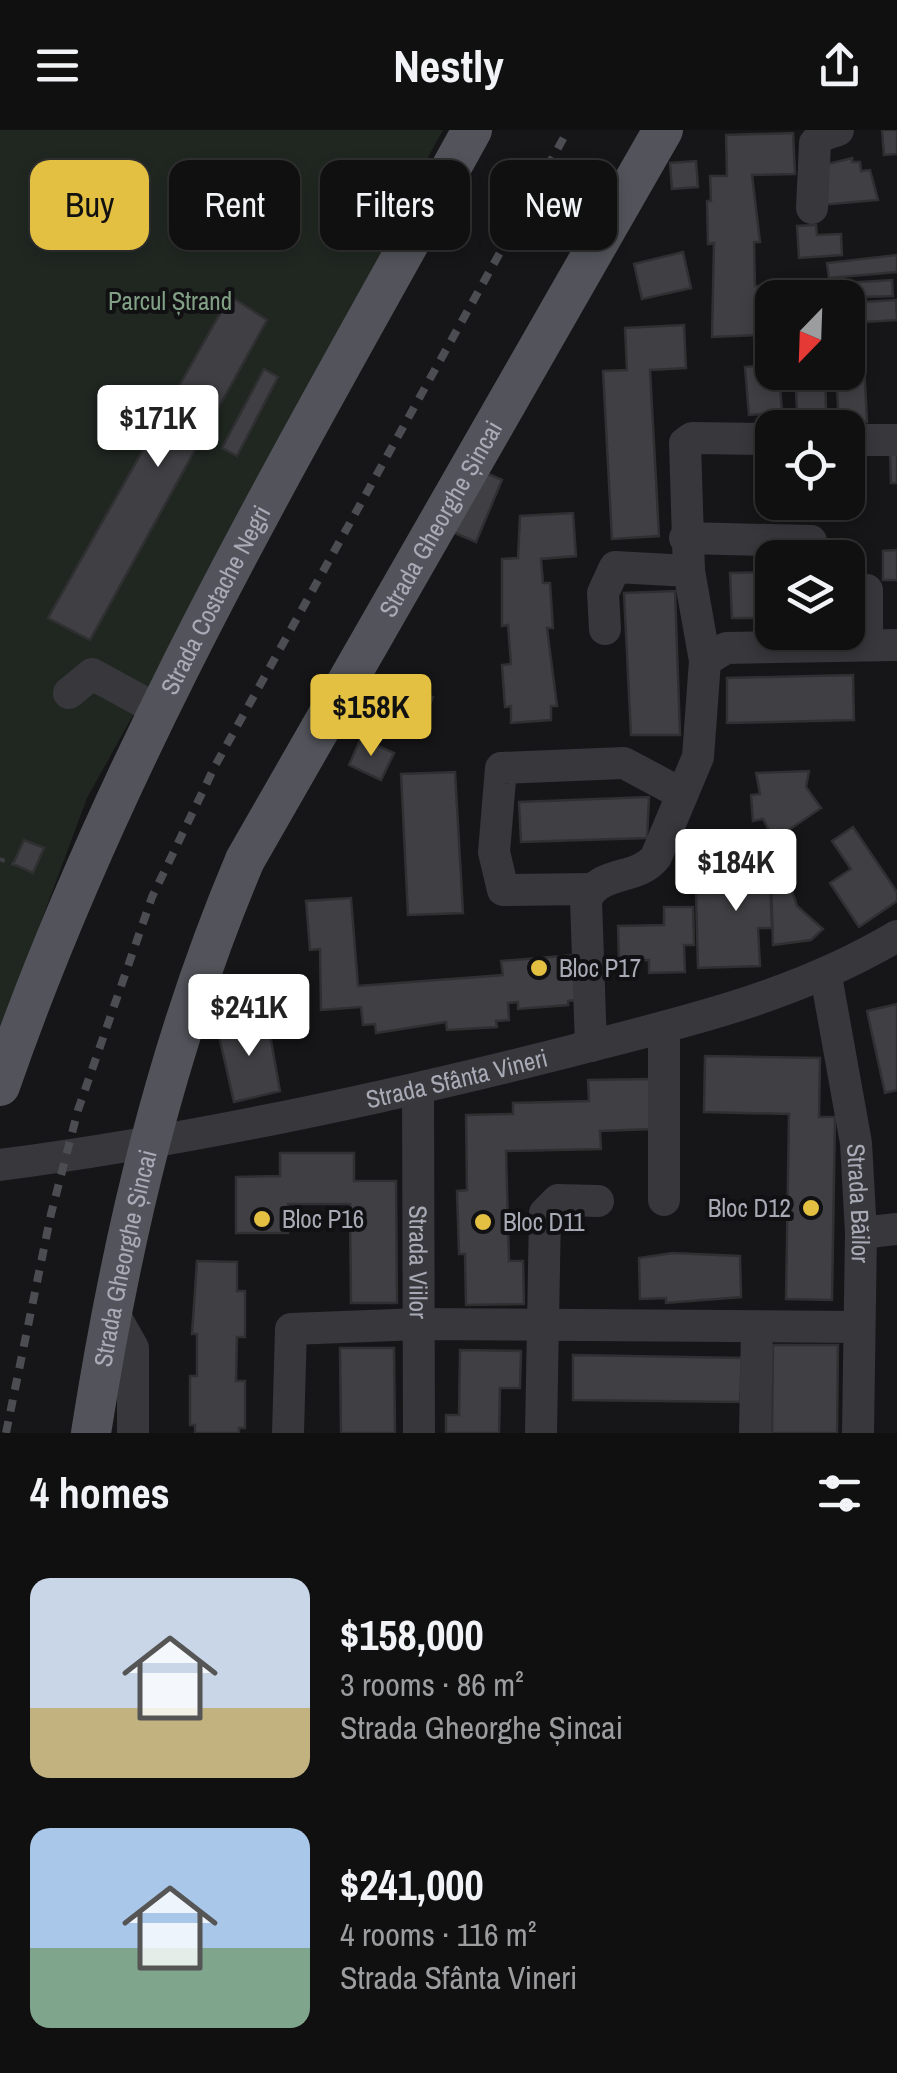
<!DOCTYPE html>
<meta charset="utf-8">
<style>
body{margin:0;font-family:"Archivo Narrow",sans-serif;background:#19191a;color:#f1f3f6;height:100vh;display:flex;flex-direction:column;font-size:38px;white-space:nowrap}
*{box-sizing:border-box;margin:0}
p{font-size:32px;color:#9c9d9f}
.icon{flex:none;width:55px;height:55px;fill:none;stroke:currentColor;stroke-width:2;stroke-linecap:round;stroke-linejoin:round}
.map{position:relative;height:1303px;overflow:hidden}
.details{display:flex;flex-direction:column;background:#101011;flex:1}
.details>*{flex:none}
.banner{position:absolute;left:30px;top:30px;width:838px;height:90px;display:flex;gap:20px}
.needle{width:65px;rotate:203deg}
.buttons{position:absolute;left:755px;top:150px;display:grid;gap:20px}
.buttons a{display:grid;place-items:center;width:110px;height:110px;border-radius:20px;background:#101011;box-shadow:0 5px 15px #0003,0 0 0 2px #303031;font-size:50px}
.price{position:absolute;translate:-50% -85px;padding:0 22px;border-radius:10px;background:#fff;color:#222;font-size:32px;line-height:65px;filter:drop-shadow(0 2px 5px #0008)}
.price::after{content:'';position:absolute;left:50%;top:60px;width:30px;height:22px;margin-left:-15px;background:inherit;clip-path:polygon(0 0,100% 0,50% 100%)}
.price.selected{background:#e3c041;color:#111}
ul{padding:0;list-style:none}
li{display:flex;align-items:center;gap:30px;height:250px;padding:0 30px}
li span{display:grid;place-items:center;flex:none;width:280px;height:200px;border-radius:20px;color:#555}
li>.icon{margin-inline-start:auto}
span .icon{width:120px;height:120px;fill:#fffc;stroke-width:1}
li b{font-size:42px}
h2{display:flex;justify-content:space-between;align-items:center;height:120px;padding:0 30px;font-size:42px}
.chip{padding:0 35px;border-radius:20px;background:#101011;box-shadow:0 5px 15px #0003,0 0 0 2px #303031;font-size:35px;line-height:90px}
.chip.selected{background:#e3c041;color:#111}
header{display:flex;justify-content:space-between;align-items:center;height:130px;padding:0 30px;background:#101011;font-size:45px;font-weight:700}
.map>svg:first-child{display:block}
.green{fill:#202721}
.building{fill:#404044;stroke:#303033;stroke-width:2.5}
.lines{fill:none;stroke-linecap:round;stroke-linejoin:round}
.path{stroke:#3d3e43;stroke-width:4;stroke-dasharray:5 8;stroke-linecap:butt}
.minor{stroke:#37373c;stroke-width:32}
.major{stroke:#53545b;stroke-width:40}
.rail{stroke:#4c4d53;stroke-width:8;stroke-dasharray:12 10;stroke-linecap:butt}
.poi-dot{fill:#e3c041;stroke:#111012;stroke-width:4}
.labels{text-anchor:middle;stroke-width:8;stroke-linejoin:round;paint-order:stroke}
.park-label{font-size:25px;fill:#81a086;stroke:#111012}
.street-label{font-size:25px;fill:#a8abb6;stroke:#111012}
.poi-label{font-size:25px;fill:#a8abb6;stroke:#111012;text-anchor:start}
</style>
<header><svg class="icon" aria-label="menu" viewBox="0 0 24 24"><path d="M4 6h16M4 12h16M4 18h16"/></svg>Nestly<svg class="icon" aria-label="share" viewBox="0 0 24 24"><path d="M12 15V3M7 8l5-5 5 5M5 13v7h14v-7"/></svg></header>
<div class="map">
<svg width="897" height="1303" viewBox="0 0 897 1303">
<rect width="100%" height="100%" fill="#161517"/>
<path class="green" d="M 0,0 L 443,0 L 414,53 L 356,184 L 87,668 L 0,902 Z"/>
<path class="building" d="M 882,0 L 897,0 L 897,24 L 884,25 Z
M 793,3 L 795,44 L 752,45 L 760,112 L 754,112 L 755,156 L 762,156 L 763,191 L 758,192 L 759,205 L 712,207 L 714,113 L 708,114 L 707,71 L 711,71 L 710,46 L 727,46 L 726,5 Z
M 852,28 L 852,32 L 860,32 L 861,41 L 870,40 L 878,70 L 821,75 L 824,35 Z
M 696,31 L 698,57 L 672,59 L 670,33 Z
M 816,95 L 817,105 L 841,104 L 842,125 L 799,128 L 797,96 Z
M 683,122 L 691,158 L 642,169 L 634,134 Z
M 897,125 L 897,142 L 829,148 L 827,133 Z
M 892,150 L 893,166 L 830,168 L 829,154 Z
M 825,156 L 826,168 L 802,168 L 801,157 Z
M 230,166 L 267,190 L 90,510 L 48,488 Z
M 896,170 L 897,190 L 848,193 L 848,173 Z
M 684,195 L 686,238 L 650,240 L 659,406 L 612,409 L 603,241 L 627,240 L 625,198 Z
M 772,234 L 772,242 L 779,242 L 782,282 L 749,285 L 745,237 Z
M 848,235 L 864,235 L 867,292 L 839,294 L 836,242 L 848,242 Z
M 264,239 L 278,247 L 237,326 L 222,318 Z
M 795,242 L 825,242 L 826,279 L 797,280 Z
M 897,321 L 897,353 L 891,353 L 890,322 Z
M 475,338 L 502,350 L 476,412 L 448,400 Z
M 768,339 L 772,339 L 772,372 L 833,372 L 835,385 L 773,391 Z
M 573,383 L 576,426 L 541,429 L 543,453 L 550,453 L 553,498 L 547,498 L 557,576 L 551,576 L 551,590 L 511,593 L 511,576 L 505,577 L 502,535 L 511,534 L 508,495 L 502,496 L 502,429 L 518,428 L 520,386 Z
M 897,420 L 897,450 L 883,450 L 883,421 Z
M 857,441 L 856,488 L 848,488 L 848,442 Z
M 772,442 L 772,488 L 732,488 L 730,443 Z
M 675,461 L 680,605 L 631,605 L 624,463 Z
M 853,545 L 854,590 L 727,593 L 727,548 Z
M 399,551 L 433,567 L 415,607 L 381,591 Z
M 361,608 L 394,623 L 381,650 L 349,635 Z
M 809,641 L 806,657 L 821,678 L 774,710 L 763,689 L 753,691 L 751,665 L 760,664 L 756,643 Z
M 455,642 L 463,783 L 408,785 L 401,644 Z
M 649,667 L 647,708 L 521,712 L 519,672 Z
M 853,697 L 897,762 L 897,771 L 859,797 L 830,753 L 851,739 L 832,711 Z
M 24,710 L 44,718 L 33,743 L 13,734 Z
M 768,710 L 772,798 L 758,798 L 760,836 L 698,838 L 696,762 L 741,760 L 739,711 Z
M 787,747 L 797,776 L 823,799 L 811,810 L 773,815 L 771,749 Z
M 351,768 L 358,856 L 503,845 L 501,831 L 574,825 L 578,870 L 568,871 L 568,875 L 518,879 L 518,872 L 508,873 L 509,890 L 496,891 L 497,897 L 447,900 L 446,892 L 376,903 L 375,894 L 363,895 L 361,877 L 321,880 L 320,819 L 310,820 L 306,771 Z
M 664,777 L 693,777 L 694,815 L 684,815 L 685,842 L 649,843 L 649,830 L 619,831 L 618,796 L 664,795 Z
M 897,874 L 897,960 L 885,963 L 867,881 Z
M 267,888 L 280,961 L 234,972 L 217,897 Z
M 705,926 L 820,928 L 819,987 L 835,987 L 832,1170 L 786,1169 L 789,984 L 704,982 Z
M 650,949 L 651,999 L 600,1001 L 601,1019 L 506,1021 L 509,1131 L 523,1131 L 524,1174 L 466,1175 L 465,1124 L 459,1124 L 457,1061 L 467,1060 L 466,985 L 513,984 L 513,973 L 589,971 L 588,950 Z
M 280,1023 L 354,1023 L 354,1051 L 396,1051 L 397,1173 L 351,1173 L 350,1074 L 288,1074 L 288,1103 L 236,1103 L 236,1047 L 280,1046 Z
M 672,1123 L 740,1126 L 741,1167 L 666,1173 L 666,1168 L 640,1169 L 639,1128 Z
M 197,1131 L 237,1132 L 237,1161 L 245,1161 L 245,1207 L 237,1207 L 236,1251 L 245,1251 L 245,1298 L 239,1298 L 239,1303 L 195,1303 L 195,1295 L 190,1295 L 190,1246 L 197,1246 L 197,1204 L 192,1204 Z
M 773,1215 L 838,1215 L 837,1303 L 772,1303 Z
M 340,1218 L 394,1218 L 395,1303 L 341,1303 Z
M 460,1220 L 521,1221 L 520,1258 L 500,1258 L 499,1303 L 446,1303 L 446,1285 L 459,1285 Z
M 573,1225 L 742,1228 L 740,1272 L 573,1270 Z"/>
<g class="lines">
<path class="path" d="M 0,729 L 13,734"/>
<g class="minor">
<path d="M 812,78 L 815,13 L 823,5 L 838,0"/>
<path d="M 848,310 L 897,310"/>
<path d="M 685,408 L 811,411"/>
<path d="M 689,441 L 685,313 L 692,308 L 772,309"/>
<path d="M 605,499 L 603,463 L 615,437 L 689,441 L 705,531"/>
<path d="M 867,515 L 867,460"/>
<path d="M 69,563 L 92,544 L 156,579"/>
<path d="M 590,759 L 503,760 L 494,722 L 501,638 L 624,633 L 680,663"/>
<path id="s1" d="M 826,846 L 856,1013 L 861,1103 L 858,1303"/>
<path d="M 664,897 L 664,1070"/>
<path d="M 591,916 L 586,770 C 598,740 638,751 656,727 L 698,627 L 705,531 L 726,518 L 897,515"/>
<path id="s2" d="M 418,960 L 419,1303"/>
<path id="s3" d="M 0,1035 C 191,1010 377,970 563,923 C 680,893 793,868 897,806"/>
<path d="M 861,1103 L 897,1099"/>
<path d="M 112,1181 L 133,1218 L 133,1303"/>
<path d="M 288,1303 L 291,1199 L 420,1194 L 859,1197"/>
<path d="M 541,1303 L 545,1083 L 558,1070 L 598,1071"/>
<path d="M 755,1303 L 757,1197"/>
</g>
<g class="major">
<path id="s4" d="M 0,956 C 117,618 300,312 472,0"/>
<path id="s5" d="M 91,1303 C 122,1106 167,914 245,730 L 663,0"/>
</g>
<path class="rail" d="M 6,1303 L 51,1084 L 78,980 L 152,767 L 215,636 L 568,0"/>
</g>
<g class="poi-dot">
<circle cx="539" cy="838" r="10"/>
<circle cx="811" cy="1078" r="10"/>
<circle cx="262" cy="1089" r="10"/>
<circle cx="483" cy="1092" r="10"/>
</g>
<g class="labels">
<g class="park-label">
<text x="170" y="180">Parcul Ștrand</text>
</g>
<g class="street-label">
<text dy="9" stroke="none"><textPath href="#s5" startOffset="988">Strada Gheorghe Șincai</textPath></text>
<text dy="9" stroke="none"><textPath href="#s4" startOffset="532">Strada Costache Negri</textPath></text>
<text dy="9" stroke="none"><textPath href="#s3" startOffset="465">Strada Sfânta Vineri</textPath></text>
<text dy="9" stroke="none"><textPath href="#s1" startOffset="230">Strada Băilor</textPath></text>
<text dy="9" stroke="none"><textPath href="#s5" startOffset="178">Strada Gheorghe Șincai</textPath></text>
<text dy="9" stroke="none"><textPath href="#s2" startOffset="172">Strada Viilor</textPath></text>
</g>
<g class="poi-label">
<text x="559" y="847">Bloc P17</text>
<text x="791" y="1087" text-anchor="end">Bloc D12</text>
<text x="282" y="1098">Bloc P16</text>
<text x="503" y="1101">Bloc D11</text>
</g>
</g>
</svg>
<div class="buttons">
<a><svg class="needle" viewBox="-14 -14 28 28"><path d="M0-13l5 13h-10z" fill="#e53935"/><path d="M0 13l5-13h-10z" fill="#9c9d9f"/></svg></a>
<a><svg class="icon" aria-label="locate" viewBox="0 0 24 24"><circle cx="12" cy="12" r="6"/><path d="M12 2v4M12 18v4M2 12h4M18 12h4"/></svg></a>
<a><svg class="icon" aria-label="layers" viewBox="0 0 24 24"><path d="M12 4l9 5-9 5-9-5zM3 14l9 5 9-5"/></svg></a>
</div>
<b class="price" style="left:158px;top:340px">$171K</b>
<b class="price selected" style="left:371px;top:629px">$158K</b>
<b class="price" style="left:736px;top:784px">$184K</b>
<b class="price" style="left:249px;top:929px">$241K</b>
<div class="banner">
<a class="chip selected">Buy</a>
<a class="chip">Rent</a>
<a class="chip">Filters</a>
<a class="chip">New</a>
</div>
</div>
<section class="details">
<h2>4 homes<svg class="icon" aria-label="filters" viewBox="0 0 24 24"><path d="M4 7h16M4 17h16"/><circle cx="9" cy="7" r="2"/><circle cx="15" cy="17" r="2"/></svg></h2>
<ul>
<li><span style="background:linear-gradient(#c9d6e8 65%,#c2b280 0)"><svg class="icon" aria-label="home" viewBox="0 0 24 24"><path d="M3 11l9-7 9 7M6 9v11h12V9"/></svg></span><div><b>$158,000</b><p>3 rooms · 86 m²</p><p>Strada Gheorghe Șincai</p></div></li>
<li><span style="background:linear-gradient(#a9c7e8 60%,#7fa58c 0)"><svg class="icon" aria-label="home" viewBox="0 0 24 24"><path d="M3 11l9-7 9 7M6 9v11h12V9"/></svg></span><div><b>$241,000</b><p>4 rooms · 116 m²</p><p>Strada Sfânta Vineri</p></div></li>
</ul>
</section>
